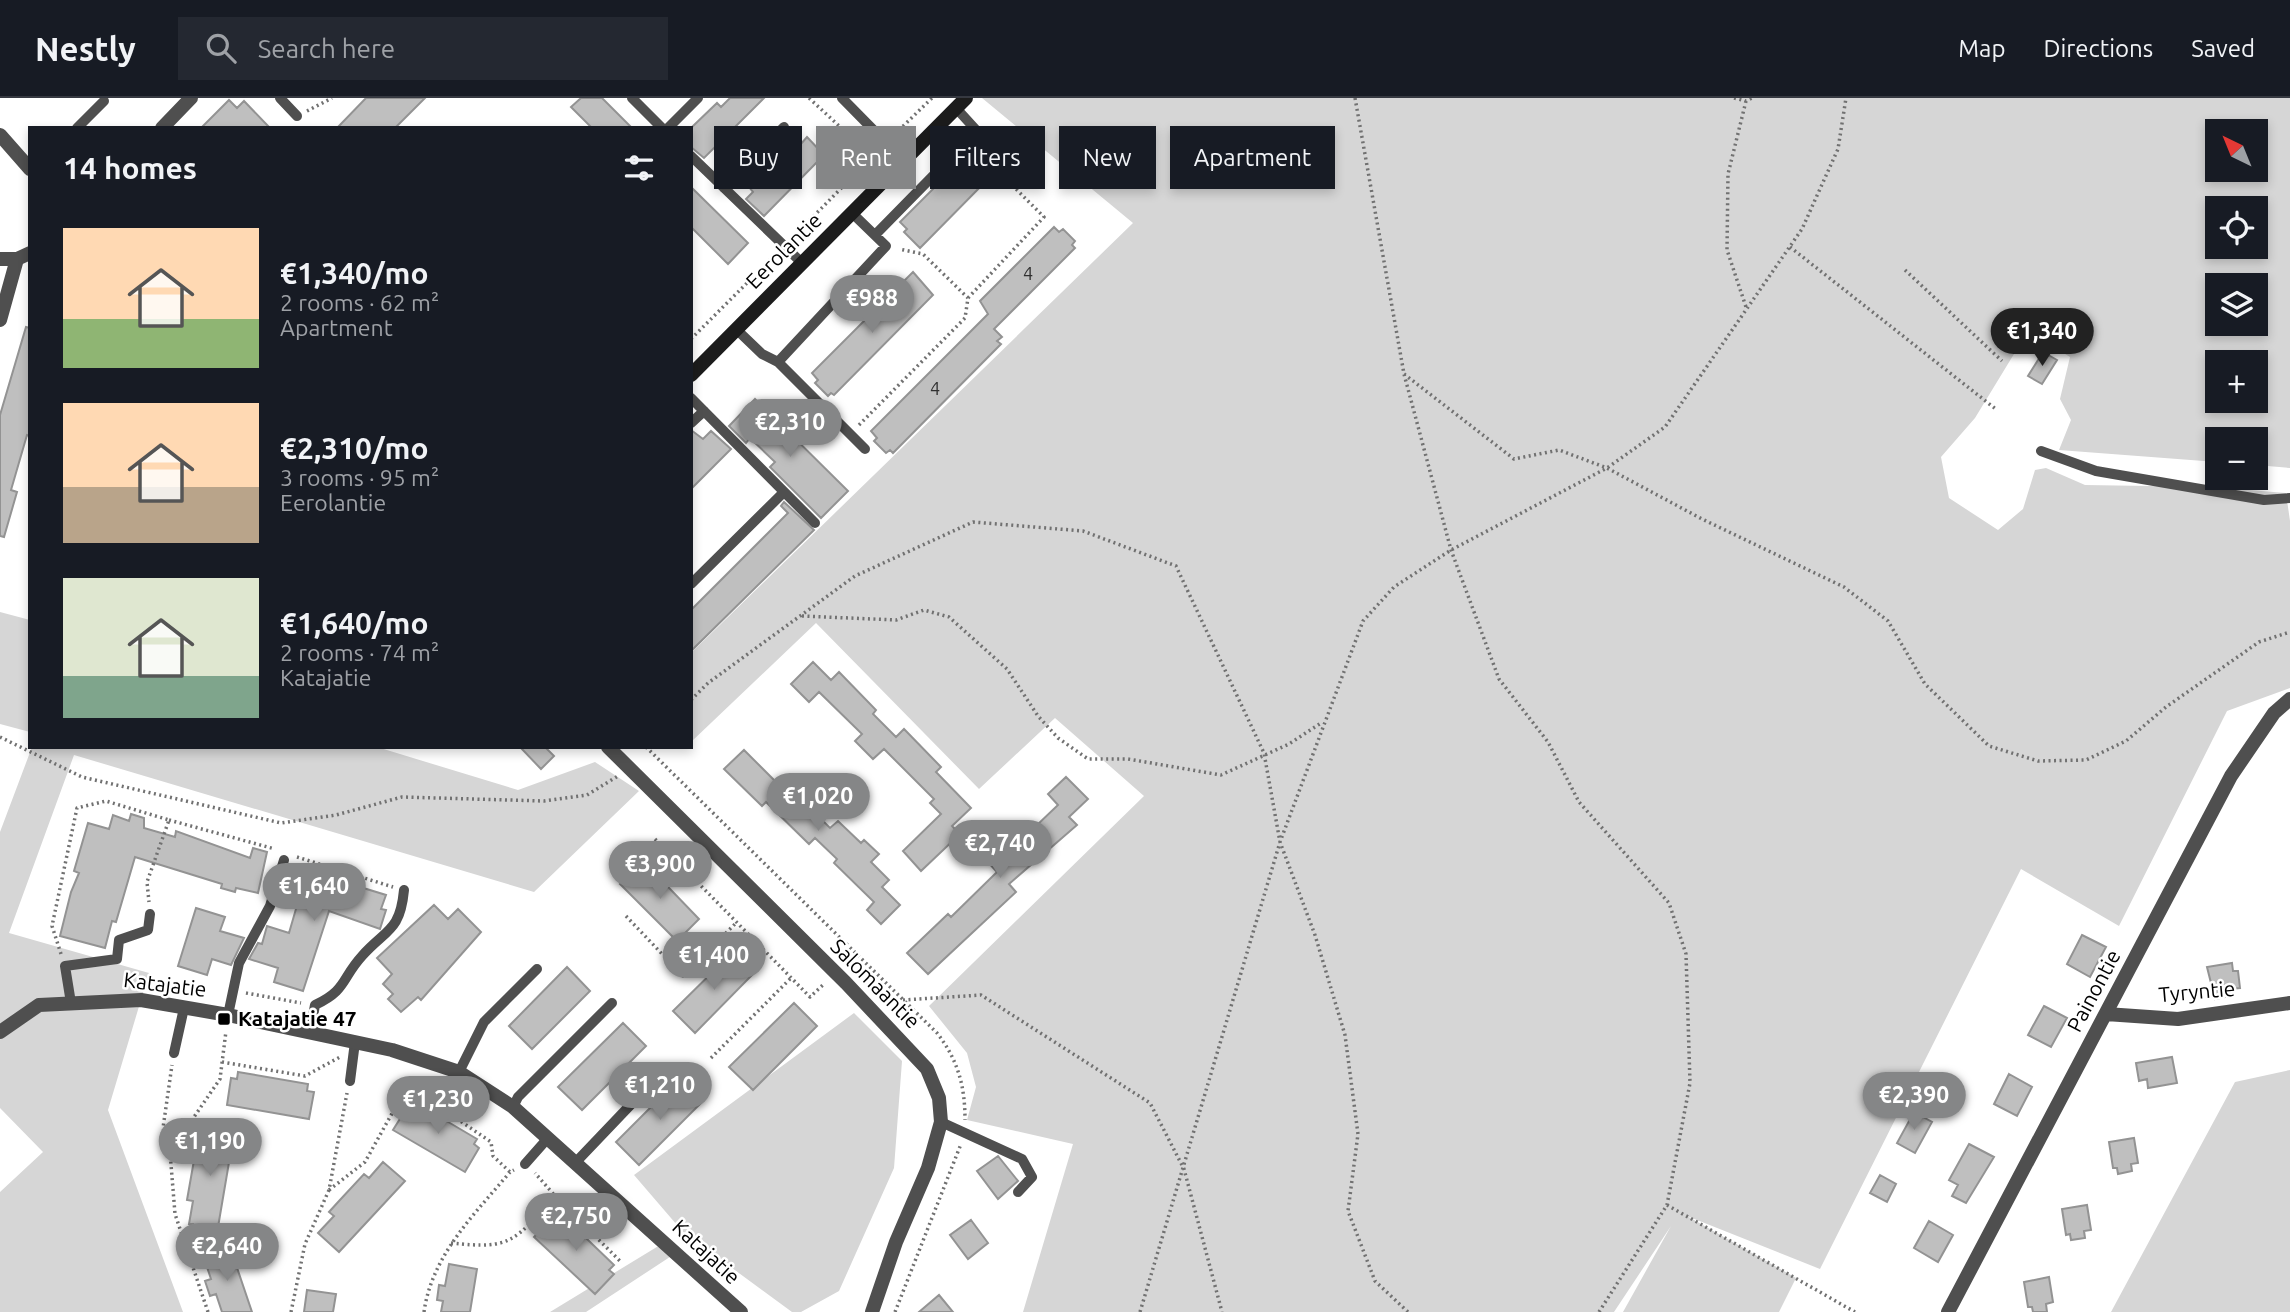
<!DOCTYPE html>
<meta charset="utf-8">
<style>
body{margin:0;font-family:Ubuntu,sans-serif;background:#242831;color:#f1f3f6;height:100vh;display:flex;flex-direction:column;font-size:26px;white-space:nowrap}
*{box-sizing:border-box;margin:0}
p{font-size:23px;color:#9ea1a6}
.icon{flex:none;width:38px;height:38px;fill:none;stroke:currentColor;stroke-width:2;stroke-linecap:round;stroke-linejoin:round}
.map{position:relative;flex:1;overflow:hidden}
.sheet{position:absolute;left:28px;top:28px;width:665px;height:623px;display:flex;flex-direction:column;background:#171b24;border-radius:0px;box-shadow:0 4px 10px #0003}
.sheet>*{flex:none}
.top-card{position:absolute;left:714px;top:28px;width:665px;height:63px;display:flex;gap:14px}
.needle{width:46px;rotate:317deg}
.fabs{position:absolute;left:2205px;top:21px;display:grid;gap:14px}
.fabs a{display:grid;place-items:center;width:63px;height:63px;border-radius:0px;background:#171b24;box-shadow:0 4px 10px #0003;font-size:35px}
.price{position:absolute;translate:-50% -60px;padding:0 16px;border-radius:24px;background:#858687;color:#fff;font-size:23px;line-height:46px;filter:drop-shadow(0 2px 4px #0008)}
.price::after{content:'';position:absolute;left:50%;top:42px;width:21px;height:16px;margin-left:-10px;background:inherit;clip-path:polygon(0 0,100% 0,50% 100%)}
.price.on{background:#222;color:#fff}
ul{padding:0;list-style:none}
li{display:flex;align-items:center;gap:21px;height:175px;padding:0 35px}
li span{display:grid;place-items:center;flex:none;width:196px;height:140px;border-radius:0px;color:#555}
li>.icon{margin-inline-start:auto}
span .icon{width:84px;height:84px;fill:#fffc;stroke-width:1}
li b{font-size:30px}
h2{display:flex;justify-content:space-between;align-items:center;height:84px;padding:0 35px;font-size:30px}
.pill{padding:0 24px;border-radius:0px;background:#171b24;box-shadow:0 4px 10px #0003;font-size:24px;line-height:63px}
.pill.on{background:#858687;color:#fff}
header{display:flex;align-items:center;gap:42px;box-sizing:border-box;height:98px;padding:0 35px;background:#171b24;border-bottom:2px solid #363941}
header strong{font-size:33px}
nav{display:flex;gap:38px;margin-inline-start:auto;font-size:24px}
.search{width:490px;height:63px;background:#242831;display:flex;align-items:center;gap:18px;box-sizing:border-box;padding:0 24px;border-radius:0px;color:#9ea1a6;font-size:26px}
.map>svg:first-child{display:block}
.green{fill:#d6d6d6;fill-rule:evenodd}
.building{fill:#bfbfbf;stroke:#939393;stroke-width:2}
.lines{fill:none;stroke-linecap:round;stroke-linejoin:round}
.path{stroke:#717171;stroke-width:3.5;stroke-dasharray:2 3.5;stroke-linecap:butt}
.lane{stroke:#4f4f4f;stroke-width:10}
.street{stroke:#4f4f4f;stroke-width:14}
.secondary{stroke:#1c1c1c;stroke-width:14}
.poi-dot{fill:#000;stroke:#fff;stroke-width:2.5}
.labels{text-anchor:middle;stroke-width:5;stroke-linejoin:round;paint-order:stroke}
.number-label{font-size:18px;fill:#303030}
.street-label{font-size:21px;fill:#000;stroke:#fff}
.poi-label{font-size:21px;font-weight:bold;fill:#000;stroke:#fff;text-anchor:start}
</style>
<header>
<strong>Nestly</strong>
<div class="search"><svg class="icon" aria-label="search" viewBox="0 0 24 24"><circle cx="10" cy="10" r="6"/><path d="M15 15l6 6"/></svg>Search here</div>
<nav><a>Map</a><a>Directions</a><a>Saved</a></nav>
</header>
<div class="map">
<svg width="2290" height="1214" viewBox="0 0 2290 1214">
<rect width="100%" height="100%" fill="#fff"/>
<path class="green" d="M 982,0 L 2290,0 L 2290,370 L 2256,367 L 2256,341 L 2217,341 L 2217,364 L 2059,352 L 2071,322 L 2060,301 L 2070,259 L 2028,233 L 1975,320 L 1941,359 L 1949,400 L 1998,432 L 2023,411 L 2035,372 L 2046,370 L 2085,387 L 2212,389 L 2286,395 L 2290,423 L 2290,590 L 2227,613 L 2119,828 L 2021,771 L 1820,1171 L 1687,1118 L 1796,1180 L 1779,1214 L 1623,1214 L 1671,1128 L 1614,1214 L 1023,1214 L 1073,1046 L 967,1022 L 976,989 L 967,955 L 929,908 L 1144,698 L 1055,620 L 979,691 L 816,525 L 691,644 L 691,555 L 1133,125 ZM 2217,33 L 2256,33 L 2256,72 L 2217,72 ZM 2217,110 L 2256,110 L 2256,149 L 2217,149 ZM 2217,187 L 2256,187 L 2256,226 L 2217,226 ZM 2217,264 L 2256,264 L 2256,303 L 2217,303 Z
M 0,514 L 30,522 L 30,634 L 0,626 Z
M 32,649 L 377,649 L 518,692 L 595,664 L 639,693 L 534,794 L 74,657 L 9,835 L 149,875 L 108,1012 L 183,1214 L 0,1214 L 0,1094 L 43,1054 L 0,1010 L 0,734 Z
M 854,915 L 902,963 L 894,1070 L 839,1193 L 801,1214 L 792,1214 L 683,1134 L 634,1077 Z
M 2290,972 L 2290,1214 L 2111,1214 L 2235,984 Z
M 665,1144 L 676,1155 L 586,1214 L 550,1214 Z"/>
<path class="building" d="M 366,0 L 425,0 L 395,30 L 337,30 Z
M 581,0 L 602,0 L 632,30 L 592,30 L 571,9 Z
M 730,0 L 764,0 L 704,60 L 691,49 L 691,30 L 717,5 L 721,9 Z
M 229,2 L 237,10 L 244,3 L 270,30 L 201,30 Z
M 807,39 L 824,57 L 764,118 L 746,101 L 753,94 L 749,89 L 795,42 L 800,47 Z
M 974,50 L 980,57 L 984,53 L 997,66 L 993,70 L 996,73 L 920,150 L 904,134 L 907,131 L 900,124 Z
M 691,89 L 748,145 L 728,166 L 691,129 Z
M 1054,129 L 1059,134 L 1063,131 L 1075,143 L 1072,147 L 1075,150 L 994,231 L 1002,239 L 997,243 L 1001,246 L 893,355 L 890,352 L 886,355 L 874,343 L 877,340 L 871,333 L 988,216 L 980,203 Z
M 913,174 L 933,197 L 834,297 L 831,295 L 828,298 L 815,285 L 818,282 L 812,275 Z
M 26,229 L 30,230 L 30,338 L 27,337 L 11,392 L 17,394 L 4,439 L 0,438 L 0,317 Z
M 2043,254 L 2057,262 L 2042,286 L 2028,278 Z
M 755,301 L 848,393 L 821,420 L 770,369 L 775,364 L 750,340 L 746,345 L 729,328 Z
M 691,332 L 703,341 L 711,333 L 731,351 L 691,391 Z
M 784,404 L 814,432 L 691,553 L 691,512 L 788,415 L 781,408 Z
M 813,564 L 831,582 L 839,574 L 876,612 L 873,616 L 896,639 L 904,631 L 941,669 L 936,674 L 971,710 L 952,728 L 960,736 L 921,773 L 903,753 L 941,716 L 930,705 L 934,701 L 884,651 L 873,661 L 855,643 L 862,636 L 819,594 L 809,604 L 791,586 Z
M 520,649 L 545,649 L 554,658 L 541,671 Z
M 744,652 L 786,694 L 790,690 L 830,730 L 838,723 L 861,745 L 864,742 L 879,756 L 871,764 L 889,782 L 882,789 L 900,807 L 881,826 L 867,812 L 874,804 L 834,765 L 837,761 L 815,740 L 809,746 L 766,704 L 762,708 L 724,671 Z
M 1066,679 L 1088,701 L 1069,719 L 1077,727 L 1009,786 L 1016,794 L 928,876 L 907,855 L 948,816 L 951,819 L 997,774 L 987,763 L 1005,746 L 1011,752 L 1058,707 L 1048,696 Z
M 131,716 L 144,720 L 144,730 L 175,739 L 176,733 L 250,760 L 253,750 L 267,754 L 258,795 L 236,790 L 235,794 L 221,790 L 222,786 L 135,759 L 116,824 L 112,823 L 105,850 L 60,838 L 71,794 L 79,775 L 74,773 L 88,725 L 109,731 L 113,717 L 129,723 Z
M 644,764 L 699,821 L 677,843 L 620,786 Z
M 295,769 L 386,797 L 381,811 L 386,812 L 380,831 L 329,813 L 303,893 L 274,884 L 278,870 L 249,861 L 258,845 L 262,846 L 267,828 L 289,835 L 298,804 L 285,800 Z
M 434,807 L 448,821 L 458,811 L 481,834 L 421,902 L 418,899 L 401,914 L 388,901 L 393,896 L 383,886 L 392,876 L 377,860 Z
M 196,810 L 225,819 L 220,833 L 244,840 L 231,867 L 212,861 L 207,877 L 178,868 Z
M 2082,837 L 2106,849 L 2090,879 L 2067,866 Z
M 733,854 L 754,875 L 695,935 L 673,913 Z
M 2232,865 L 2233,873 L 2238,873 L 2240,890 L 2229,891 L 2230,898 L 2215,901 L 2207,869 Z
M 567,869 L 590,893 L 532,951 L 509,928 Z
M 794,905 L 817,928 L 753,992 L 729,969 Z
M 2044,908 L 2067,920 L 2051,949 L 2028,937 Z
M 623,925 L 646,948 L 582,1012 L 558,989 Z
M 2172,959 L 2177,985 L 2148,990 L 2147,981 L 2139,983 L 2136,965 Z
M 238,974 L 308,986 L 307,993 L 314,994 L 309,1021 L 227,1007 L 231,980 L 237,981 Z
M 2009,976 L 2032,989 L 2017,1018 L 1994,1006 Z
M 680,980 L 703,1003 L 639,1067 L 616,1044 Z
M 416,1005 L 477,1041 L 474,1046 L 479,1050 L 465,1074 L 393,1032 L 408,1008 L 413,1011 Z
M 1914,1014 L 1932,1024 L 1915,1055 L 1897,1045 Z
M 211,1025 L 235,1029 L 217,1135 L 192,1131 L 193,1126 L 189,1126 L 193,1103 L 187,1102 L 196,1051 L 202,1052 L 205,1030 L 210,1031 Z
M 2134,1040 L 2138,1065 L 2131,1066 L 2132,1073 L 2118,1076 L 2117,1070 L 2113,1070 L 2109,1044 Z
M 1969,1046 L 1994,1059 L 1966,1105 L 1952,1098 L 1958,1087 L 1949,1082 Z
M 998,1058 L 1018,1083 L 998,1101 L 977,1073 Z
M 383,1064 L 405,1083 L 339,1154 L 318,1135 L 334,1118 L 329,1114 L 339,1103 L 364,1076 L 369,1080 Z
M 1880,1077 L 1896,1086 L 1887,1104 L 1870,1095 Z
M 2087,1107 L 2091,1132 L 2084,1133 L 2085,1140 L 2071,1142 L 2070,1136 L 2066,1137 L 2062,1111 Z
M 563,1118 L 614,1167 L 609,1172 L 614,1176 L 595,1196 L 534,1139 L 554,1119 L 558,1123 Z
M 971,1122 L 988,1145 L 968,1161 L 950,1137 Z
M 1929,1123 L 1953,1137 L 1938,1164 L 1914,1150 Z
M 231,1152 L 252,1214 L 222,1214 L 216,1196 L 210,1198 L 205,1183 L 211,1181 L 204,1160 Z
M 449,1166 L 477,1171 L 470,1214 L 441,1214 L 443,1203 L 437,1202 L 439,1187 L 445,1188 Z
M 2049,1179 L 2053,1204 L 2046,1206 L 2047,1214 L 2033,1214 L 2032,1209 L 2028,1209 L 2024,1184 Z
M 307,1192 L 336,1196 L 333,1214 L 304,1214 Z
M 939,1197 L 953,1214 L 919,1214 Z"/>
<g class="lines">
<path class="path" d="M 809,0 L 879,65
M 1355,0 L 1404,276 L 1451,452 L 1499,581 L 1548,644 L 1579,704 L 1669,805 L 1686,856 L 1690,985 L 1667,1107 L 1599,1214
M 1734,0 L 1746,3 L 1752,0
M 1746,3 L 1728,76 L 1727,152 L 1747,212
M 307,13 L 332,0
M 895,36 L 932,0
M 794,138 L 877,54
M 1790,149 L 1997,312
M 1905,172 L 2002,263
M 968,200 L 1044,119 L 1016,91 L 1012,77
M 691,241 L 776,156
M 1404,276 L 1514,361 L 1559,352 L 1607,370 L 1702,421 L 1844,489 L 1888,523 L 1925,586 L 1989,648 L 2038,663 L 2086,662 L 2126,643 L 2166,609 L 2259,544 L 2290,534
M 859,327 L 965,220 L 968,200 L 923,156 L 899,151
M 802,518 L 896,522 L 924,512 L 949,519 L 1007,571 L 1038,618 L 1058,640 L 1088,661 L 1128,661 L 1221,677 L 1289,646 L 1321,625
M 691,602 L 708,585 L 855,478 L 973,424 L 1083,433 L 1176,468 L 1264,655 L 1280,744 L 1315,837 L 1345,937 L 1358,1036 L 1348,1113 L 1375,1183 L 1408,1214
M 0,639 L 82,679 L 281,725 L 336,717 L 402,699 L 544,703 L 587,697 L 618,678
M 646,649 L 937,935 C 958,962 965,988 965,1022
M 169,722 L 275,751
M 655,741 L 810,899 L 825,885
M 297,759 L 393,789
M 626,818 L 683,878 L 737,824
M 61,856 L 52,828 L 77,710 L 106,703 L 169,722 L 147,784 L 149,804
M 246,895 L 301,905
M 903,902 L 981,897 L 1150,1005 L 1184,1071 L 1222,1214
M 711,960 L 791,880
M 222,964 L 305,978 L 340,959
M 170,1054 L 163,1030 L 172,967
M 329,1092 L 365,1064 L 405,992 L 437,1007 L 491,1044 L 493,1058 L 510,1074 L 514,1072
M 556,1099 L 620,1163
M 1667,1107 L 1855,1214
M 451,1145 C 514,1152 513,1142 556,1099 L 535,1075
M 208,1214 L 175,1116 L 170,1054 L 220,981 L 226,933
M 291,1214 L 305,1146 L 329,1092 L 347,995
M 424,1214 C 432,1157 474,1117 510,1074
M 895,1214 L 961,1046
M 1140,1214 L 1280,744 L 1363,523 L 1394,489 L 1451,452 L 1607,370 L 1665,329 L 1802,131 L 1838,51 L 1846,0"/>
<path class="lane" d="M 280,0 L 297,18
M 632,0 L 662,30
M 842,0 L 904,63
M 77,30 L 104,3
M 668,30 L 698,0
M 977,33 L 1009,64
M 691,58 L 802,165
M 724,90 L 784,29
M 875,137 L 977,33 L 956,10
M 736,231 L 762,256 L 778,264 L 865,351
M 778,264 L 886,148 L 852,115
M 691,300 L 815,425
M 691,325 L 704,313
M 2041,353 L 2096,373 L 2264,402 L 2290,400
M 691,486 L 784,394
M 71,905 L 65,868 L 117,861 L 119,842 L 148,832 L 150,816
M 228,917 L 239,865 L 270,808 L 284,762
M 310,935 L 315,907 C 347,892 341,881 362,858 C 386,831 400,834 404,792
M 174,955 L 184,910
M 459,974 L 484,924 L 537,871
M 350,983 L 355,944
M 513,1009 L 518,999 L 612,905
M 941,1024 L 1022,1061 L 1032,1079 L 1018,1094
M 576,1064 L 659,977
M 525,1066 L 548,1040"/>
<path class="street" d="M 162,30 L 191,0
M 0,37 L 30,71
M 0,161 L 17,161 L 30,155
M 0,222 L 17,161
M 608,649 L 846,885 L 927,971 L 939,1000 L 941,1024 L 928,1070 L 896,1144 L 872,1214
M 2106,916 L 2178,921 L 2290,905
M 0,934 L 39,907 L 141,902 L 228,917 L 392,952 L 459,974 L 513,1009 L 741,1214
M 1948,1214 L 2231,678 L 2274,615 L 2290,601"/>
<path class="secondary" d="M 691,277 L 966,0"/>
</g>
<rect class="poi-dot" x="217" y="914" width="14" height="14" rx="3.5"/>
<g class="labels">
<g class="number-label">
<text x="1028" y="182">4</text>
<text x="935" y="297">4</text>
</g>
<g class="street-label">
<text transform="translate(784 153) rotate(-45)" y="7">Eerolantie</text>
<text transform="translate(875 886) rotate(45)" y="7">Salomaantie</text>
<text transform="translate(165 887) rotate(7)" y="7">Katajatie</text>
<text transform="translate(2094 893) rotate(-62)" y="7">Painontie</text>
<text transform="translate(2197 894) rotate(-5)" y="7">Tyryntie</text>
<text transform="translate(706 1154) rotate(43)" y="7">Katajatie</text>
</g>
<g class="poi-label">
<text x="238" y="928">Katajatie 47</text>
</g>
</g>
</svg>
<div class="fabs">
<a><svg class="needle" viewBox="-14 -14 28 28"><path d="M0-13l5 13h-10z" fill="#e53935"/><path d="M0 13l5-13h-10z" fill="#9ea1a6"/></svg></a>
<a><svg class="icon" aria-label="locate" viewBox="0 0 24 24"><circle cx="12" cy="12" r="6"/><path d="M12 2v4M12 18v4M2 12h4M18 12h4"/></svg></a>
<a><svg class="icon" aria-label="layers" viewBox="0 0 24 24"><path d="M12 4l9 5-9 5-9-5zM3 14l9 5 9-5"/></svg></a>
<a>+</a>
<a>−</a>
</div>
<b class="price" style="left:872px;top:237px">€988</b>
<b class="price on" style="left:2042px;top:270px">€1,340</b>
<b class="price" style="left:790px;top:361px">€2,310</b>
<b class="price" style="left:818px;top:735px">€1,020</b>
<b class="price" style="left:1000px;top:782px">€2,740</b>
<b class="price" style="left:660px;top:803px">€3,900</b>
<b class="price" style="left:314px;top:825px">€1,640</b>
<b class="price" style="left:714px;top:894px">€1,400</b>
<b class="price" style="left:660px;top:1024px">€1,210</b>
<b class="price" style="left:1914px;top:1034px">€2,390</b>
<b class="price" style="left:438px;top:1038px">€1,230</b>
<b class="price" style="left:210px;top:1080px">€1,190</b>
<b class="price" style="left:576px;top:1155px">€2,750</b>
<b class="price" style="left:227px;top:1185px">€2,640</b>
<div class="top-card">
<a class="pill">Buy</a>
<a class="pill on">Rent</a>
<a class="pill">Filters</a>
<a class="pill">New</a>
<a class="pill">Apartment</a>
</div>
<section class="sheet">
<h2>14 homes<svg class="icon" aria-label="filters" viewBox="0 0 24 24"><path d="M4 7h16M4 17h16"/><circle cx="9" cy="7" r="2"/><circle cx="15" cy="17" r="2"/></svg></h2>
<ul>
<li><span style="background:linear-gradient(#ffd9b3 65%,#8fb573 0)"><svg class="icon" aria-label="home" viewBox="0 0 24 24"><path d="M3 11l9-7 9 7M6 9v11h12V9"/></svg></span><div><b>€1,340/mo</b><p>2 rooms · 62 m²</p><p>Apartment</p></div></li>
<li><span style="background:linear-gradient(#ffd9b3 60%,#b9a48a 0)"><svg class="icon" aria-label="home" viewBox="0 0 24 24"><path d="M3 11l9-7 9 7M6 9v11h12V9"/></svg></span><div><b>€2,310/mo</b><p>3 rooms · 95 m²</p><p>Eerolantie</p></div></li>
<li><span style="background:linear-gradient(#dfe7d0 70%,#7fa58c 0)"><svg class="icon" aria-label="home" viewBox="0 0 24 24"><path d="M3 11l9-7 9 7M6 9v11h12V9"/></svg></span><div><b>€1,640/mo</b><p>2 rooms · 74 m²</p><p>Katajatie</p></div></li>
</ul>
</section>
</div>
